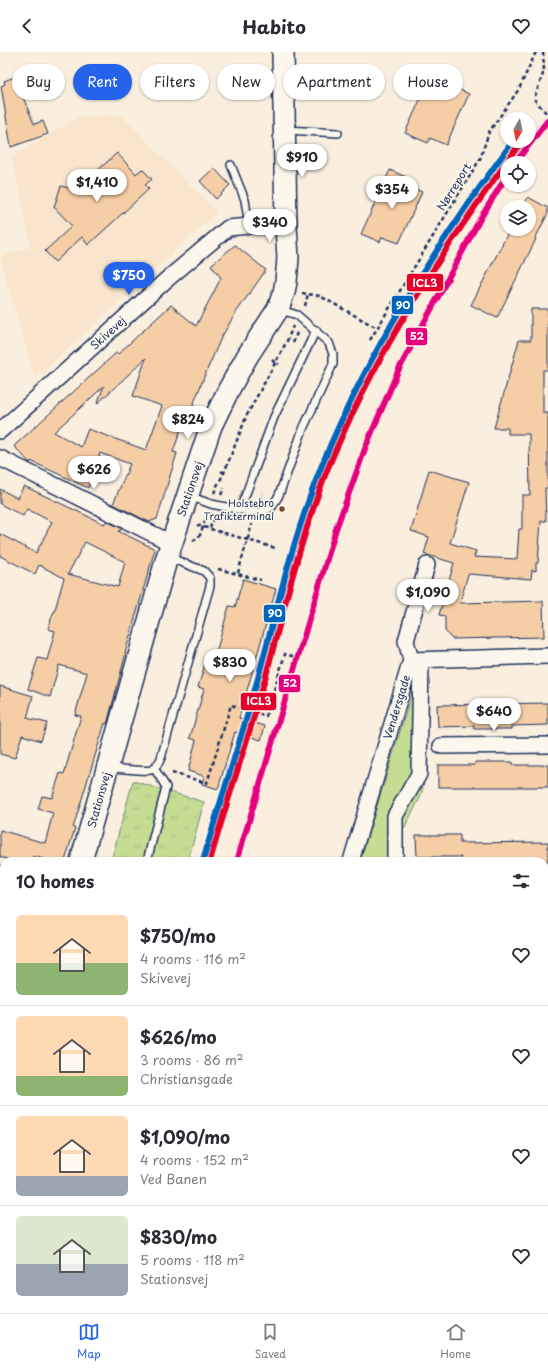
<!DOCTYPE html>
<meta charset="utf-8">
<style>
body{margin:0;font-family:"Playpen Sans",sans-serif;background:#f2f2f3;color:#2b2b33;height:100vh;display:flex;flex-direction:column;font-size:15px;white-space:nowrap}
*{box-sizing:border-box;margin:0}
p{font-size:13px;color:#7c7c81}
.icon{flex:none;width:22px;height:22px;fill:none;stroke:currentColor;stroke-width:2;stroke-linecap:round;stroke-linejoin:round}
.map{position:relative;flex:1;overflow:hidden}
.side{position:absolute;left:0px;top:805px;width:548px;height:456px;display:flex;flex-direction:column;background:#fff;border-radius:12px 12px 0 0;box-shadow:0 1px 3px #0004}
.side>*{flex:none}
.banner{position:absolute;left:12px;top:12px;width:524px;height:36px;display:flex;gap:8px}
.needle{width:26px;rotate:189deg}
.tools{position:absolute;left:500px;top:60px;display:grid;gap:8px}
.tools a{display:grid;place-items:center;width:36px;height:36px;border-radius:50%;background:#fff;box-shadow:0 1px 3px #0004;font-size:20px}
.price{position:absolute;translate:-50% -34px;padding:0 9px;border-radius:14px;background:#fff;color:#222;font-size:13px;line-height:26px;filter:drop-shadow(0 1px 2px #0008)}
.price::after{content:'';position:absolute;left:50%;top:24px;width:12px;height:9px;margin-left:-6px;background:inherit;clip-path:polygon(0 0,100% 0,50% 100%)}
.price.on{background:#2563eb;color:#fff}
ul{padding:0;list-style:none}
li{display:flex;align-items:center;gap:12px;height:100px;padding:0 16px}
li+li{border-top:1px solid #e1e1e2}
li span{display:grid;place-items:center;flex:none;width:112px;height:80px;border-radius:6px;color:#555}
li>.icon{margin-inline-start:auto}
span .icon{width:48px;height:48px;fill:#fffc;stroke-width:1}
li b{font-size:17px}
h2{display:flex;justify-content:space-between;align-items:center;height:48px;padding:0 16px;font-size:17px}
.tag{padding:0 14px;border-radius:18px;background:#fff;box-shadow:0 1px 3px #0004;font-size:14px;line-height:36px}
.tag.on{background:#2563eb;color:#fff}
header{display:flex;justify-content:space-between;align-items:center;height:52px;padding:0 16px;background:#fff;font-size:18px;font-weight:700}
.menu{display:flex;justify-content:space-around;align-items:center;height:56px;border-top:1px solid #e1e1e2;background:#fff;font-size:11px;color:#7c7c81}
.menu a{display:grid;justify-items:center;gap:2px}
.menu .on{color:#2563eb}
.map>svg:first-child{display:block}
.built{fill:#f9e5cd}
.grass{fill:url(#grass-tufts);stroke:#708678}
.park{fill:#c5dd93;stroke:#708678}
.building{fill:#f6cea5;stroke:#1b2f5e;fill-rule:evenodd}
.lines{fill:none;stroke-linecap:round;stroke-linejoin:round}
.lane-casing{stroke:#1b2f5e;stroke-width:10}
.street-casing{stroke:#1b2f5e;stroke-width:18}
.secondary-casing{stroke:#1b2f5e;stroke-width:24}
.path{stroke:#1b2f5e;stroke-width:2.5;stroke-dasharray:4 3;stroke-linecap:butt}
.lane{stroke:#fbf7ec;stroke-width:7}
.street{stroke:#fbf7ec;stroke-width:15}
.secondary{stroke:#fbf7ec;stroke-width:21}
.rail{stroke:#1b2f5e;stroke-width:3}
.rail-1-casing{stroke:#fbf7ec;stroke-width:9}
.rail-2-casing{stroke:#fbf7ec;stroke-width:9}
.rail-3-casing{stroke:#fbf7ec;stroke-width:9}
.rail-1{stroke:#0065bd;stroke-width:6}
.rail-2{stroke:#e4002b;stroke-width:6}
.rail-3{stroke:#e5007d;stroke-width:6}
.bus-dot{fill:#7a4b2a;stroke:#fbf7ec;stroke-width:1.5}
.labels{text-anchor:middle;stroke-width:3.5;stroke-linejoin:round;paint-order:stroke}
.bus-label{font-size:10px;fill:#1b2f5e;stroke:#fbf7ec;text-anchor:end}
.street-label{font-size:11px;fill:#1b2f5e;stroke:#fbf7ec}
.line-badge{stroke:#fbf7ec;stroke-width:1.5}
.badge-label{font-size:11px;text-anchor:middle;font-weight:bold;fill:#fff}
</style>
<header><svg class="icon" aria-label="back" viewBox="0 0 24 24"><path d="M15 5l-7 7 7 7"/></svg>Habito<svg class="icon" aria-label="heart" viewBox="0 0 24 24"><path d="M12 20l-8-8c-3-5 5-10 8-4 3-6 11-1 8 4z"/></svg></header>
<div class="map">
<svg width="548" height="1261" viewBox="0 0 548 1261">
<defs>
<pattern id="grass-tufts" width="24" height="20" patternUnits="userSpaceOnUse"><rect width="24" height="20" fill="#c5dd93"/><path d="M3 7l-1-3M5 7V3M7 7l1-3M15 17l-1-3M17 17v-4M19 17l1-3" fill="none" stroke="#a9be81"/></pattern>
</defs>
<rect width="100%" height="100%" fill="#faefde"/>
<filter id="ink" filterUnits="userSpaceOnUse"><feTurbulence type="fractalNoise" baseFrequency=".025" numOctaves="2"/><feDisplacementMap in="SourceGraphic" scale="8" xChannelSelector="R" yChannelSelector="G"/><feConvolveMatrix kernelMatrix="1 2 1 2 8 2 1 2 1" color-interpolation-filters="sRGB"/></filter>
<g filter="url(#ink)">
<path class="built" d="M 121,63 L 217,160 L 35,327 L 0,206 L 0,204 L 31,195 L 12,105 L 78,65 Z"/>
<path class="grass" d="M 133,729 L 204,750 L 188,809 L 111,809 Z
M 4,1237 L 4,1257 L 78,1257 L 77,1261 L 0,1261 Z
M 544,1252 L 548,1252 L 548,1261 L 458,1261 L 458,1257 L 544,1257 Z"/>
<path class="park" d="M 414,634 L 425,725 L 421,744 L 402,780 L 402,809 L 360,809 Z"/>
<path class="building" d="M 435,15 L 458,26 L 454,35 L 469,42 L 446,93 L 430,86 L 428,91 L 405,81 Z
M 17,24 L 23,36 L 20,38 L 34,72 L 43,69 L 48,82 L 11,95 L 1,34 L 5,32 L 4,29 Z
M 117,101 L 136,122 L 142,117 L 152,127 L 145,133 L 149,137 L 88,193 L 82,185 L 55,210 L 45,199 L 72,174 L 54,155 L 61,134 L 76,138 Z
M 214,116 L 230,133 L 216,147 L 200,129 Z
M 390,118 L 408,126 L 405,133 L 422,140 L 399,191 L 382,185 L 380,190 L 361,182 Z
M 528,145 L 548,156 L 548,161 L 535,187 L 536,187 L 497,266 L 471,253 L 510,177 L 529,177 L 529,155 L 523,155 Z
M 235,193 L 266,218 L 235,262 L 221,286 L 204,325 L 190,361 L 187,360 L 173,400 L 177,401 L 157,467 L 149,470 L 113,452 L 130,412 L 100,401 L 88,436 L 31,409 L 30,411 L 14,394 L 116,301 L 118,302 L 171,253 L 196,274 L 221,226 L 211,213 ZM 146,306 L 133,344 L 162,354 L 146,398 L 88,377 L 81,395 L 54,380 L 104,334 L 97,352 Z
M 531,257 L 548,257 L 548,318 L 543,318 L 543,361 L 548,361 L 548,436 L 545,436 L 546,469 L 541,469 L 538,511 L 536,511 L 536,519 L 532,518 L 531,527 L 468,522 L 460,551 L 543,549 L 544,585 L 452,587 L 445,579 L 445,564 L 439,563 L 454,511 L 424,502 L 429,485 L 411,479 L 429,418 L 469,430 L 450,491 L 476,499 L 474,505 L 517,507 L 519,477 L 522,477 L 522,443 L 530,443 L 529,382 L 508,382 L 508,376 L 494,376 L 519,288 L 531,288 Z
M 24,434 L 104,472 L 106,469 L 123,477 L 118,479 L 155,497 L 125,601 L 126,601 L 107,672 L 105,671 L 73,776 L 75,776 L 65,809 L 50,809 L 34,804 L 33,809 L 14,809 L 0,805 L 0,778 L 45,791 L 53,761 L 38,757 L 42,744 L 52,746 L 60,721 L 64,722 L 81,664 L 75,663 L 87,621 L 59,613 L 50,645 L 28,637 L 38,606 L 47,608 L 55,579 L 48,577 L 53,561 L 54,561 L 64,526 L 39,513 L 35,522 L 0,504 L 0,482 L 36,501 L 52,470 L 27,457 L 23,464 L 0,452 L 0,437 L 17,446 ZM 85,490 L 125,510 L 118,535 L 68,522 Z
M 243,527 L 276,537 L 239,666 L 265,674 L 261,688 L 235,680 L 218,737 L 202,732 L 204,724 L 188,719 L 196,688 L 190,686 L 204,637 L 198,635 L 209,599 L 216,601 L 229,554 L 235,555 Z
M 0,634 L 33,644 L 27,666 L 47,671 L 41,689 L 22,683 L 15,706 L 0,702 Z
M 548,651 L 548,673 L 512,674 L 512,677 L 474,677 L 474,674 L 438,675 L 437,653 Z
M 475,710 L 512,710 L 512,713 L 548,713 L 548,735 L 438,735 L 438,713 L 475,713 Z
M 416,783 L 460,783 L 460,791 L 548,790 L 548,809 L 461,809 L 461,805 L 417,805 Z"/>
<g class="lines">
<defs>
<path id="lane" d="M 287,78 L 338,81
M 231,113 L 245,148 L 249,174
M 189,444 L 211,452 L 251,460 L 262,460 L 272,455 L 279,443 L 303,377 L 333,312 L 333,302 L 329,291 L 297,263 L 281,258
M 240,458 L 274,365 L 316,278
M 110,716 C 119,716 145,720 151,718 C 157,715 159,711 161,706 L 210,534 L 210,526 L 204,519 L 168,505
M 147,809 L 166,735 L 154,716"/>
<path id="street" d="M 0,379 L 165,229 L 228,176 L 249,174 L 286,174
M 0,406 L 161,486 L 171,492
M 411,608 L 406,589 L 427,513
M 441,694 L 548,693
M 351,809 L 411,608 L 548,604
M 395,809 L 395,764 L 419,722 L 421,608
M 0,822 L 4,823
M 544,829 L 548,829
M 544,962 L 548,962
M 0,1114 L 4,1115
M 214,1261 L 215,1257"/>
<path id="secondary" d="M 81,809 L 167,505 L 211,374 L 229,337 L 248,303 L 278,257 L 284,240 L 286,230 L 288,206 L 286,174 L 283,0
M 0,1158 L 4,1135"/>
</defs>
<use href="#lane" class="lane-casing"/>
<use href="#street" class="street-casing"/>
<use href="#secondary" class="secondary-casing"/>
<path class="path" d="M 543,0 L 544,19 L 534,47 L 548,63
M 302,241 L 320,244 L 377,276
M 305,254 L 308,242
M 370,288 L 480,107 L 489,80 L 519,37 L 536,0
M 293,291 L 298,278
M 272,308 L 275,311 L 279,312
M 221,419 L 224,421 L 227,421
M 214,441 L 217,434 L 224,421 L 247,363 L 287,289 L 293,274
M 221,443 L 224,436
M 260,448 L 262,441
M 197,473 L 275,496
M 210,476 L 215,463
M 193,489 L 200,483 L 207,463
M 218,517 L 261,528
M 238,521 L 252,472
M 172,721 L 207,731 L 231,653 L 266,664 L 285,602 L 302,607
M 544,1188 L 548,1188
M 455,1257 L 455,1261
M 379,1261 L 380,1257"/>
<use href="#lane" class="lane"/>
<use href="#street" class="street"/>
<use href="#secondary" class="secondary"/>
<path class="rail" d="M 111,1261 L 112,1257"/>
<defs>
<path id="rail-1" d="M 203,809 C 220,748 241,688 258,626 C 277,555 294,482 322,413 C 369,297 439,190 513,89"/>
<path id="rail-2" d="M 210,809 C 227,748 248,688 265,627 C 284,557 301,484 328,416 C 376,300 445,194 519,93"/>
<path id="rail-3" d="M 515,111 L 548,68
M 237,809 L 336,477 L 366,394 L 398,319 L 480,167 L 507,123"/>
</defs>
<use href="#rail-1" class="rail-1-casing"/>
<use href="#rail-2" class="rail-2-casing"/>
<use href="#rail-3" class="rail-3-casing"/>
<use href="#rail-1" class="rail-1"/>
<use href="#rail-2" class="rail-2"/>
<use href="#rail-3" class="rail-3"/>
</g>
</g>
<circle class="bus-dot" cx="282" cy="457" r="3.5"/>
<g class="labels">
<g class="bus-label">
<text x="274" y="455">Holstebro<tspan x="274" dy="13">Trafikterminal</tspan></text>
</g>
<g class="street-label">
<text transform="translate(454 135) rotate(-58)" y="4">Nørreport</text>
<text transform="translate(108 281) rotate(-42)" y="4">Skivevej</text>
<text transform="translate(190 437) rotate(-71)" y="4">Stationsvej</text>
<text transform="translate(397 655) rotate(-73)" y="4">Vendersgade</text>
<text transform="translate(99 748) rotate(-74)" y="4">Stationsvej</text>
</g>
</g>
<g class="line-badge">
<rect x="406" y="221" width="38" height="19" rx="4" fill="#e4002b"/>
<rect x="391" y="243" width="23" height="20" rx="4" fill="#0065bd"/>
<rect x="405" y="275" width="23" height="19" rx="4" fill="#e5007d"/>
<rect x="263" y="552" width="23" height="19" rx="4" fill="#0065bd"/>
<rect x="278" y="622" width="23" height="19" rx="4" fill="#e5007d"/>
<rect x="240" y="640" width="37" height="19" rx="4" fill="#e4002b"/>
</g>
<g class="badge-label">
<text x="425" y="235">ICL3</text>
<text x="403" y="257">90</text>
<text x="417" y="288">52</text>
<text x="275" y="565">90</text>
<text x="290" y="635">52</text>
<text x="259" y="653">ICL3</text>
</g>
</svg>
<div class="tools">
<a><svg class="needle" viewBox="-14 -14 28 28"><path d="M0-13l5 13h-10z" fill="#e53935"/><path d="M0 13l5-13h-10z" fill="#7c7c81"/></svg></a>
<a><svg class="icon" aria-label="locate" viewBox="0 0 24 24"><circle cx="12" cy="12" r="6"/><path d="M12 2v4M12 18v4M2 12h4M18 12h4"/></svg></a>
<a><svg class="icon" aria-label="layers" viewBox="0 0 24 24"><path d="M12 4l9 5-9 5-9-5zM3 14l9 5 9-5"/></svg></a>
</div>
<b class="price" style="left:302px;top:126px">$910</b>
<b class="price" style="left:97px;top:151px">$1,410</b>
<b class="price" style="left:392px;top:158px">$354</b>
<b class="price" style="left:270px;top:191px">$340</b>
<b class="price on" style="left:129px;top:244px">$750</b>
<b class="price" style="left:188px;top:388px">$824</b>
<b class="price" style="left:94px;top:438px">$626</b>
<b class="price" style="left:428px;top:561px">$1,090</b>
<b class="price" style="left:230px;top:631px">$830</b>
<b class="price" style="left:494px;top:680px">$640</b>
<div class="banner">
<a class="tag">Buy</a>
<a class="tag on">Rent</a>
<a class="tag">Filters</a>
<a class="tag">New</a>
<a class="tag">Apartment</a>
<a class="tag">House</a>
</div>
<section class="side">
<h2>10 homes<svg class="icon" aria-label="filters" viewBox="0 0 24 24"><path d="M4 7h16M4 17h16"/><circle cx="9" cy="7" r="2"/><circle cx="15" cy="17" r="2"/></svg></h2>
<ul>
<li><span style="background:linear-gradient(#ffd9b3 60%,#8fb573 0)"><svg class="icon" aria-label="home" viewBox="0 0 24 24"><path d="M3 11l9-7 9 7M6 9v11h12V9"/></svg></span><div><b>$750/mo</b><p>4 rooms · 116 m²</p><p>Skivevej</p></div><svg class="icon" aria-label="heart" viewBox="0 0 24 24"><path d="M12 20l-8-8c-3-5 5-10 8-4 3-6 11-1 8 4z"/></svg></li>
<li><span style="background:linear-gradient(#ffd9b3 75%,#8fb573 0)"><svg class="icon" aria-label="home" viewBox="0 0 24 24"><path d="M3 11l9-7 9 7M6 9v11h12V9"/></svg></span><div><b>$626/mo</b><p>3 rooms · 86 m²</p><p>Christiansgade</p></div><svg class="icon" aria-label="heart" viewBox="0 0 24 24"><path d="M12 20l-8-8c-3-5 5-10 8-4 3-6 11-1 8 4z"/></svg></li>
<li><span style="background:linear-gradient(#ffd9b3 75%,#9aa5b1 0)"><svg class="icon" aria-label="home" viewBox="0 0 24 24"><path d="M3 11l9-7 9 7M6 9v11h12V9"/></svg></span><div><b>$1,090/mo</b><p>4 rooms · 152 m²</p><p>Ved Banen</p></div><svg class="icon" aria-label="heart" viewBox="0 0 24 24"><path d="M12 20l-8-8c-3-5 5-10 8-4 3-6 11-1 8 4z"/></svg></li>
<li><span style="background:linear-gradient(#dfe7d0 60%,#9aa5b1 0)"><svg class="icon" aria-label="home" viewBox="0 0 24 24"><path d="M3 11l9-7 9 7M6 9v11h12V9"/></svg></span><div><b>$830/mo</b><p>5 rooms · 118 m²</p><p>Stationsvej</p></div><svg class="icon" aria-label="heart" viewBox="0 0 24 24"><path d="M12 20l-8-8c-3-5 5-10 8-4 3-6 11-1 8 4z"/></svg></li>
</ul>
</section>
</div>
<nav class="menu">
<a class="on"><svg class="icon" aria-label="map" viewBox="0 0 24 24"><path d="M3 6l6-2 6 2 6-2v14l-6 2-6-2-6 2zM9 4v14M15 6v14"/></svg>Map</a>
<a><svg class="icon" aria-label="saved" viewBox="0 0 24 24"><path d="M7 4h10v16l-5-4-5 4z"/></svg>Saved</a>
<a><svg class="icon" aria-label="home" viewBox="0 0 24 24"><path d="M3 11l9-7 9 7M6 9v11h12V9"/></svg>Home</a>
</nav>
